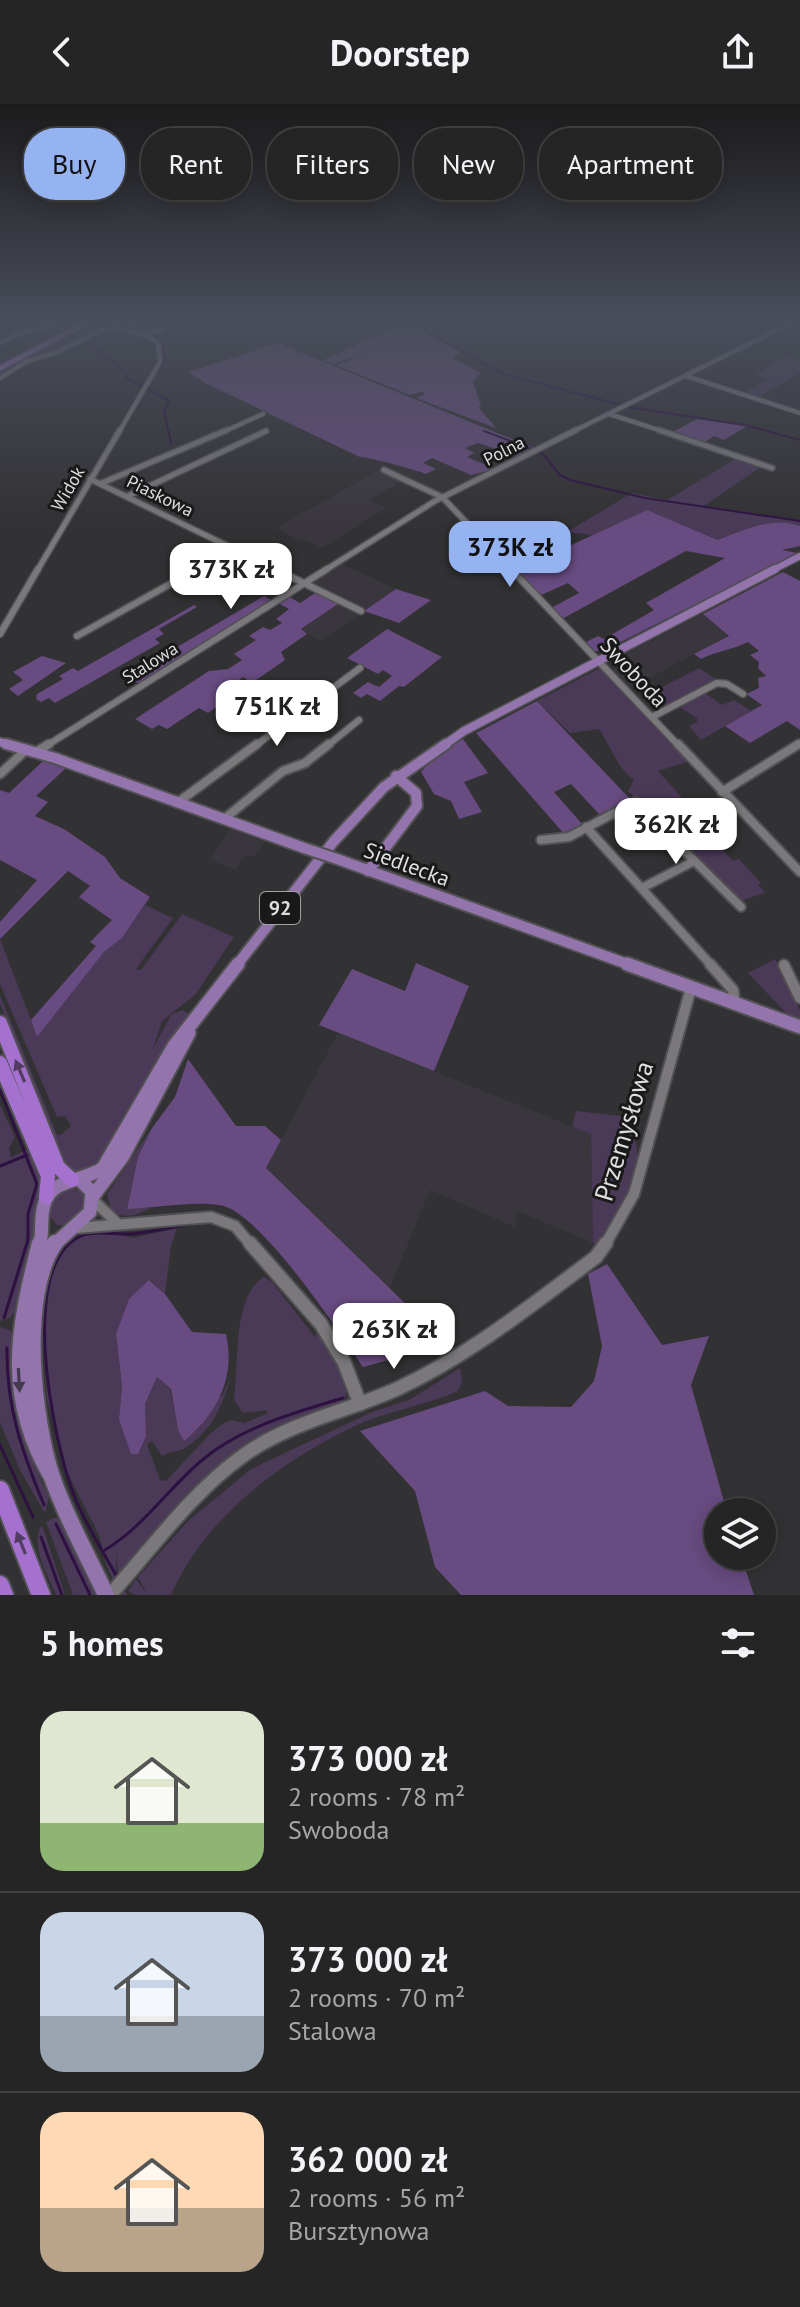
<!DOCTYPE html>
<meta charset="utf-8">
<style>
body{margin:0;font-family:"PT Sans",sans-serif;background:#2e2d2e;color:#f1f3f6;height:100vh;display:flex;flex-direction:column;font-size:30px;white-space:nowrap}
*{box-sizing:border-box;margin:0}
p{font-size:26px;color:#a4a5a7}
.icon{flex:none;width:44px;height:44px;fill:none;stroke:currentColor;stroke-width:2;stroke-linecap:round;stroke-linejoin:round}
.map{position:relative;height:1491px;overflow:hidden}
.side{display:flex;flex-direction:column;background:#262526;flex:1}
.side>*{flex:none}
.hud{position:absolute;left:24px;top:24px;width:752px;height:72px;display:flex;gap:16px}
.fabs{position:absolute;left:704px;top:1394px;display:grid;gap:16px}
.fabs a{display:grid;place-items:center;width:72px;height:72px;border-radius:50%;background:#262526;box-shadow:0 4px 20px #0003,0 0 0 2px #424243;font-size:40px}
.price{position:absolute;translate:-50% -68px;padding:0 18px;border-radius:16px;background:#fff;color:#222;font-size:26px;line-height:52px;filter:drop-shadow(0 2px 4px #0008)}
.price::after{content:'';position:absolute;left:50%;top:48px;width:24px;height:18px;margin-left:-12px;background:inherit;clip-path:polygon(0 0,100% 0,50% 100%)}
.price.active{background:#95b2f1;color:#111}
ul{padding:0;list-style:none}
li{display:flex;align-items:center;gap:24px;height:200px;padding:0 40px}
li+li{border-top:2px solid #424243}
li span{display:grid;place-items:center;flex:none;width:224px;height:160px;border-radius:24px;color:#555}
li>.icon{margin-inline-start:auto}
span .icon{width:96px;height:96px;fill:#fffc;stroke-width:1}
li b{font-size:34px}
h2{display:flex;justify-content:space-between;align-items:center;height:96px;padding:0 40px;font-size:34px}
.tag{padding:0 28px;border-radius:32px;background:#262526;box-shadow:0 4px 20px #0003,0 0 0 2px #424243;font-size:28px;line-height:72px}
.tag.active{background:#95b2f1;color:#111}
header{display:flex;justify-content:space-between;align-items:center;height:104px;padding:0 40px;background:#262526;font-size:36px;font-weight:700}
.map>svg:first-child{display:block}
.built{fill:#3a363e}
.green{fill:#4a3a58}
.forest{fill:#684b80}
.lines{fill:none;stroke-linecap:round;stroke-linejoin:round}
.stream-far1{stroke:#2d1141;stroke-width:2}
.stream{stroke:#2d1141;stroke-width:3}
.minor-far5-casing{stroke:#515052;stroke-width:6}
.minor-far4-casing{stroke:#515052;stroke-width:8}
.minor-far3-casing{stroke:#515052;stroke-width:9}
.minor-far2-casing{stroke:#515052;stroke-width:12}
.minor-far1-casing{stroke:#515052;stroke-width:14}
.minor-casing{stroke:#515052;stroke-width:17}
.major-far4-casing{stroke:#515052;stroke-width:9}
.major-far3-casing{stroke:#515052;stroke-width:11}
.major-far2-casing{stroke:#515052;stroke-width:14}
.major-far1-casing{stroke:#515052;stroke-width:17}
.major-casing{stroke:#515052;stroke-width:20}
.highway-far2-casing{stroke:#515052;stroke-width:7}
.highway-far1-casing{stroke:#515052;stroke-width:18}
.highway-casing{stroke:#515052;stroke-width:22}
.minor-far5{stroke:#7a787b;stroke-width:4}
.minor-far4{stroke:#7a787b;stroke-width:5}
.minor-far3{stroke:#7a787b;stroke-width:6}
.minor-far2{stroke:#7a787b;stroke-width:8}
.minor-far1{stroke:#7a787b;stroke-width:10}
.minor{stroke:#7a787b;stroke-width:13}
.major-far4{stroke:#9474ad;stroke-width:6}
.major-far3{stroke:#9474ad;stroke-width:8}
.major-far2{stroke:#9474ad;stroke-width:10}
.major-far1{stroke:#9474ad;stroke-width:13}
.major{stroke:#9474ad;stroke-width:16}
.highway-far2{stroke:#a571cf;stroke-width:5}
.highway-far1{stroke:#a571cf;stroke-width:14}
.highway{stroke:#a571cf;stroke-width:18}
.major-bridge-casing{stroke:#515052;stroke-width:14;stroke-linecap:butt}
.major-bridge{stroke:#9474ad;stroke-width:10}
.oneway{fill:#523c62}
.oneway2{fill:#45394d}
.labels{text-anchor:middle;stroke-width:6;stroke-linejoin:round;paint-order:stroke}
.far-street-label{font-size:18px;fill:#dedddf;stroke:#1a191a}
.shield{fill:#1a191a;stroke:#a3a2a4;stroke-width:2}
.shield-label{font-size:20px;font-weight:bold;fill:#dedddf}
.street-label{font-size:22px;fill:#dedddf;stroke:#1a191a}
.near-street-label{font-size:26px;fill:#dedddf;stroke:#1a191a}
</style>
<header><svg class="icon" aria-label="back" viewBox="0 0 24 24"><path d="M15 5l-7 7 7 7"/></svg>Doorstep<svg class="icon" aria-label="share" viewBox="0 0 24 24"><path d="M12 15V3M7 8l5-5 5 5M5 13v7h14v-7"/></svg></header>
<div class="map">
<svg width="800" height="1491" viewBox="0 0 800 1491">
<rect width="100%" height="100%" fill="#323133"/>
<path class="built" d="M 381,365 L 404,376 L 369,396 L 386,404 L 322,444 L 303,435 L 299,437 L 276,424 Z
M 342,460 L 396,485 L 364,507 L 310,480 Z
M 341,498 L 362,509 L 321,537 L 300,526 Z
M 703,510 L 729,532 L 628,585 L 612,568 L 626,550 Z
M 230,725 L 265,738 L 253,753 L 246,751 L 235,766 L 209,755 Z
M 338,929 L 591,1030 L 593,1139 L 517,1107 L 515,1123 L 430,1086 L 389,1186 L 266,1064 Z"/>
<path class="green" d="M 92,218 L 100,218 L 86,225 L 92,226 L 114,219 L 110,218 L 126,218 L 142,231 L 126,224 L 107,223 L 84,238 L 33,254 L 0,273 L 0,267 Z
M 788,253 L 800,257 L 800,269 L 757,294 L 743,290 L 768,275 L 756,270 Z
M 737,354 L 762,362 L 704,402 L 800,416 L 800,422 C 772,412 744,426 719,436 L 647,406 L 593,431 L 567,428 L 632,389 L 667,396 Z
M 602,563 L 690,657 L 658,667 L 694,707 L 689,710 L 733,757 L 739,755 L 761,779 L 758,781 L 765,788 L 739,798 L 628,687 L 634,676 C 617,664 611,643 599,625 L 570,629 L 537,597 Z
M 699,564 L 716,575 L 666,602 L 649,590 Z
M 704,588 L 722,601 L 734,596 L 751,607 L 701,636 L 689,622 L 697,618 L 697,614 L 678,602 Z
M 145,801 L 173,814 L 136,865 L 141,866 L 182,810 L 234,833 L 195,891 L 162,917 L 153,945 L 171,911 L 182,906 L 190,910 L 164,947 L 103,1055 L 78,1068 L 66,1064 L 61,1053 L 0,900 L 0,891 L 51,1016 L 57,1031 L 61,1031 L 71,1022 L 65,1012 L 57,1013 L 0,880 L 0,835 L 37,932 L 104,848 L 122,834 Z
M 775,855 L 800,907 L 800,915 L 788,911 L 748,869 Z
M 0,1001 L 15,1033 L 9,1044 L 11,1053 L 31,1044 L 43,1078 L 34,1109 L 35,1135 L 16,1205 L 10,1214 L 0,1217 Z
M 576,1007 L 628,1013 C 632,1027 638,1042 638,1057 C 637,1086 615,1119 598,1141 L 593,1139 L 591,1030 L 572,1023 Z
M 152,1024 L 138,1053 L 127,1104 L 150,1104 C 135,1112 126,1116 111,1106 L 107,1090 Z
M 71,1083 L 85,1090 L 85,1108 L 69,1122 L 57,1121 L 50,1113 C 48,1097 57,1090 71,1083 Z
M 177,1124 L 171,1142 L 165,1190 L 150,1176 L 116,1230 L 122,1282 L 119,1315 L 146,1332 L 145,1300 L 157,1273 L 170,1285 L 178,1326 L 223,1290 L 230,1274 C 223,1302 211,1328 185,1344 C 177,1349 170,1346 162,1352 L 152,1337 L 147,1340 L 160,1376 L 166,1377 L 211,1329 L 224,1319 L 231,1316 L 244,1319 L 267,1310 L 267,1306 L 243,1309 L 234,1296 C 239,1262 232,1191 264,1173 L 272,1178 L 315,1233 L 316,1229 C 329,1247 351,1272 345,1295 L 340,1298 L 267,1328 L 242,1345 L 118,1471 L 116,1445 L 116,1469 L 127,1491 L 120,1491 L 106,1460 L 100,1433 L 67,1368 L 47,1295 L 42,1230 L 47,1173 L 59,1145 L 86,1127 L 108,1127 L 133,1134 Z
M 0,1223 L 11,1227 L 13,1235 C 13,1301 20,1334 49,1393 L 45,1409 L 21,1368 L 0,1319 Z
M 460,1264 L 462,1278 L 458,1287 C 424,1302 386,1307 353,1323 C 279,1358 204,1415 171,1491 L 136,1491 L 128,1487 L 136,1475 L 147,1490 L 138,1473 L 189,1416 L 251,1365 L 372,1308 L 409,1296 Z
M 54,1414 L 59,1414 L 64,1422 L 96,1491 L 73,1491 L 46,1418 Z
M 41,1422 L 43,1424 L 65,1491 L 56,1491 C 48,1471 30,1443 41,1422 Z"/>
<path class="forest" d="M 395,218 L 419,220 L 427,228 L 461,247 L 452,254 L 481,269 L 473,278 L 481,302 L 479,304 L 496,324 L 416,294 L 425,290 L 422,288 L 410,291 L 336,261 L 369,249 L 332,260 L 324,256 L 392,224 L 389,220 Z
M 278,239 L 536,345 L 520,353 L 478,339 L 465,344 L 474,349 L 467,353 L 495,365 L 471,371 L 432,354 L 423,359 L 436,365 L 426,370 C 416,366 369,353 360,353 L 205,279 L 189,268 Z
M 697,315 L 747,322 L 724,336 L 714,332 L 701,340 L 669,330 Z
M 647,406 L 718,436 C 744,426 773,412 800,422 L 800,442 L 782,446 L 797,449 L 607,545 L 592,548 L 584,539 L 598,532 L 604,535 L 654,506 L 646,499 L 725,454 L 686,447 L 562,515 L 551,504 L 579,489 L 568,479 L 539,492 L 515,467 Z
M 783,468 L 800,477 L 800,626 L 787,617 L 750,639 L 725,622 L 762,601 L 746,590 L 759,584 L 758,574 L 766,572 L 758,564 L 759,558 L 750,551 L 759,547 L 748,538 C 732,546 717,547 701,555 L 694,550 L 729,532 L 703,510 Z
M 396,485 L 431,496 L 399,519 L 364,507 Z
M 318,487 L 341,498 L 301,525 L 307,530 L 281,548 L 285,556 L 252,579 L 243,573 L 231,582 L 234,591 L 208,609 L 199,604 L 167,625 L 159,621 L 152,625 L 135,615 L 209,567 L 228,565 L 242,556 L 234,550 L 256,536 L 249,532 L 263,523 L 270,526 L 282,519 L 276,515 L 289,505 L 276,498 L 286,491 L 300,499 Z
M 264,492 L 272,497 L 141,580 L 126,573 Z
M 194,501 L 197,503 L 159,525 L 164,530 L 155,535 L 160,539 L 55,599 L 49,594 L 41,598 L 36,595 L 37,590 L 63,575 L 59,572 L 73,564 L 78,567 Z
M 387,525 L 442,553 L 404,583 L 399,582 L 380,597 L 367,590 L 361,594 L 353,589 L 368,578 L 379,583 L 392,572 L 383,566 L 378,570 L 347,554 Z
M 42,552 L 66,559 L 18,592 L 9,585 L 23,576 L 13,568 Z
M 537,597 L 631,696 L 599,710 L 571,680 L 554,688 L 583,721 L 565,731 L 476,629 Z
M 463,635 L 488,669 L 464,678 L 482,708 L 459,715 L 451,697 L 434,690 L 421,668 L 433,654 Z
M 44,656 L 66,664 L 36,692 L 48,698 L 35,712 L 64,725 L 105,753 L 120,774 L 150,793 L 122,834 L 104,848 L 37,933 L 31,916 L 96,842 L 90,838 L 112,816 L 79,793 L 90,782 L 68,767 L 0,835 L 0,818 L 37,776 L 0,756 L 0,686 L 9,689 Z
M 416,859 L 469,882 L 434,967 L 319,921 L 352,865 L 405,887 Z
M 188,955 L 236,1022 L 265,1022 L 281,1036 L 266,1064 L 447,1240 L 363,1263 C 340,1229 258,1105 219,1101 C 190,1097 157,1104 127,1105 L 138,1053 L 152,1024 L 175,993 Z
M 607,1160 L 662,1241 L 709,1232 L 691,1281 L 727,1408 L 718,1408 L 718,1452 L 741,1452 L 754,1491 L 461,1491 L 435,1463 L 415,1387 L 360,1327 L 485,1287 L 508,1302 L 571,1303 L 594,1277 L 602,1242 L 588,1170 Z
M 149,1176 L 165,1190 L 192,1228 L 226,1230 C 236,1274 217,1310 184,1337 L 178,1326 L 171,1285 L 157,1273 L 145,1300 L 146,1332 L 138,1350 L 131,1350 L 119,1315 L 122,1282 L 116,1230 L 129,1195 Z"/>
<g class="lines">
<path class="stream-far1" d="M 121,218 L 130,221
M 136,218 L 149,226
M 147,218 L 164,224 L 154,230 L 163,242 L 165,254
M 418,218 L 427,228 L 503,270 L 621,301
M 46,225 L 54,223
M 71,231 L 75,232 L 75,236
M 84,237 L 115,258 L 123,268
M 159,266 L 164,256
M 124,269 L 128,275 L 144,283
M 147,285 L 168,296
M 628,303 L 744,321 L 800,336
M 168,326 L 164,307 L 169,297
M 484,327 L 542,349 L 560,371 L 570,376 L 645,394 L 800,417
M 169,328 L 171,340"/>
<path class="stream" d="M 0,986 L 37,1080 L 28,1110 L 28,1136 L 4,1214
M 0,1062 L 27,1051
M 7,1244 C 6,1302 22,1348 44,1401
M 0,1341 L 33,1413
M 56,1420 L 90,1491
M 41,1433 L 62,1491
M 105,1446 C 143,1423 167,1386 201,1357 C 241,1323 294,1309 343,1294
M 118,1475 C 103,1447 84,1418 73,1389 C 54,1338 15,1157 83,1131 C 97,1126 117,1131 132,1130 C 152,1128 172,1123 192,1120"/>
<defs>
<path id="minor-far5" d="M 0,239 L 20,229 L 64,218
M 686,272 L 800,309
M 0,274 L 27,257 L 58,248 L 105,224 L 120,223 L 138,231 L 161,226 L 142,218
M 609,310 L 665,328
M 119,328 L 160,258 L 158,239 L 128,218
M 223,328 L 263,310
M 263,328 L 266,327
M 572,328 L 793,218"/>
<path id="minor-far4" d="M 659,326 L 772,364
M 384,366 L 442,393 L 513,467
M 90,375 L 279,467
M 102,379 L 227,326
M 128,392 L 266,327
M 37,467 L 120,326
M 194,467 L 235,444
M 324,467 L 435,397 L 576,326"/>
<path id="minor-far3" d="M 275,465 L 361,507
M 511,465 L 679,642
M 0,530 L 38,465
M 77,532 L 197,465
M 652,613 L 717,579 L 727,580 L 743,590
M 46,642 L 327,465
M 255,642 L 360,564
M 327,642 L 359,616
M 796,642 L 800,639"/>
<path id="minor-far2" d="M 678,640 L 800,768
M 36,648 L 49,640
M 0,670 L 27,645
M 722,688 L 799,640
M 177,699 L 257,640
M 224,715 L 283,667 L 305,659 L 329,640
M 586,723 L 712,862
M 541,736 L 569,733 L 635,698 L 741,803
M 642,784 L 694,757"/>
<path id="minor-far1" d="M 710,860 L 733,886 L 735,900
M 784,861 L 800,894
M 93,1096 L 117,1119
M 77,1124 L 211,1113 L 235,1122 L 251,1141
M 605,1141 L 634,1090 L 691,884"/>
<path id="minor" d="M 250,1139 L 321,1220 L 344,1258 L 360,1300
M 110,1491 C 152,1444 192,1388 244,1351 C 290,1318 349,1307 399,1284 C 471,1250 533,1200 596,1153 L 606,1139"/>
<path id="major-far4" d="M 771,467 L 800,452"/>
<path id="major-far3" d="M 0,638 L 13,642
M 443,642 L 464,627 L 775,465"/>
<path id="major-far2" d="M 6,640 L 55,654 L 304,744
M 337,755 L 633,862
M 368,767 L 417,702 L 416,689 L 396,672
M 236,862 L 334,737 L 384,683 L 446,640"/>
<path id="major-far1" d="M 627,860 L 800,923
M 93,1092 L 123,1052 L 189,929
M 40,1141 C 43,1127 40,1114 44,1101 C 50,1074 84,1078 103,1064 L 174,942 L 238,860
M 54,1141 L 90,1108 L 92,1088 L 81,1077"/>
<path id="major" d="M 40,1139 C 18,1226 4,1293 53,1375
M 55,1139 C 19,1190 33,1316 52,1373 C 66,1414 88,1452 106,1491"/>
<path id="highway-far2" d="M 0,264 L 88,218"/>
<path id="highway-far1" d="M 0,919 L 58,1063 L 72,1076
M 0,959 L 48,1072 L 46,1093"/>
<path id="highway" d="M 0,1386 L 41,1491
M 0,1481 L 4,1491"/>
</defs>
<use href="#minor-far5" class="minor-far5-casing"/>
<use href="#minor-far4" class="minor-far4-casing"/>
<use href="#minor-far3" class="minor-far3-casing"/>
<use href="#minor-far2" class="minor-far2-casing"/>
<use href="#minor-far1" class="minor-far1-casing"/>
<use href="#minor" class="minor-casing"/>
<use href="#major-far4" class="major-far4-casing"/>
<use href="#major-far3" class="major-far3-casing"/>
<use href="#major-far2" class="major-far2-casing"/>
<use href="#major-far1" class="major-far1-casing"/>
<use href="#major" class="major-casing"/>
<use href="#highway-far2" class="highway-far2-casing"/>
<use href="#highway-far1" class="highway-far1-casing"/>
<use href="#highway" class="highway-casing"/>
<use href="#minor-far5" class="minor-far5"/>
<use href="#minor-far4" class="minor-far4"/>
<use href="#minor-far3" class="minor-far3"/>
<use href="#minor-far2" class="minor-far2"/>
<use href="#minor-far1" class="minor-far1"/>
<use href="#minor" class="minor"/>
<use href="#major-far4" class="major-far4"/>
<use href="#major-far3" class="major-far3"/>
<use href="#major-far2" class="major-far2"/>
<use href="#major-far1" class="major-far1"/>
<use href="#major" class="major"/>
<use href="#highway-far2" class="highway-far2"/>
<use href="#highway-far1" class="highway-far1"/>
<use href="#highway" class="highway"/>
<defs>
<path id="major-bridge" d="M 304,744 L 337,755"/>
</defs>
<use href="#major-bridge" class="major-bridge-casing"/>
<use href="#major-bridge" class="major-bridge"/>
</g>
<defs><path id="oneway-solid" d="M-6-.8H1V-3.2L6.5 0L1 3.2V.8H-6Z" transform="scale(2)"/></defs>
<g class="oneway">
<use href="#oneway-solid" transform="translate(20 967) rotate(-113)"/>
<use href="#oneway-solid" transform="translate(21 1439) rotate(-112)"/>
</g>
<use class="oneway2" href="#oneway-solid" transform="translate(19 1276) rotate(87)"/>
<linearGradient id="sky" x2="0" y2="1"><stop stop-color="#1c1b1c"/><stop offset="0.51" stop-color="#494e5b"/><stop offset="1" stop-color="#494e5b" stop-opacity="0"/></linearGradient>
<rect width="800" height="426" fill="url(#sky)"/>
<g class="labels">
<g class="far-street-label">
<text transform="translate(504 347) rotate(-27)" y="6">Polna</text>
<text transform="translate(68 385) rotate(-60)" y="6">Widok</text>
<text transform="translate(160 392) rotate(26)" y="6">Piaskowa</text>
<text transform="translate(150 559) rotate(-32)" y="6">Stalowa</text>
</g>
<rect class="shield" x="260" y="788" width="40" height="32" rx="6"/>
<g class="shield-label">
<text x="280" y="811">92</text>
</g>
<g class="street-label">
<text transform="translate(634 568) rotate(47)" y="8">Swoboda</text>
<text transform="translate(407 760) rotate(20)" y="8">Siedlecka</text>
</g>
<g class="near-street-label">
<text transform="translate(624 1027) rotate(-73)" y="9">Przemysłowa</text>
</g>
</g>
</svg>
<div class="fabs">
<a><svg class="icon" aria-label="layers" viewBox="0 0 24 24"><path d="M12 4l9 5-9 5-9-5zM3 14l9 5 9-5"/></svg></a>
</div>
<b class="price active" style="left:510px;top:485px">373K zł</b>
<b class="price" style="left:231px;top:507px">373K zł</b>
<b class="price" style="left:277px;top:644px">751K zł</b>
<b class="price" style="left:676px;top:762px">362K zł</b>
<b class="price" style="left:394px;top:1267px">263K zł</b>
<div class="hud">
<a class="tag active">Buy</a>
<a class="tag">Rent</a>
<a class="tag">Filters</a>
<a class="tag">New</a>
<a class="tag">Apartment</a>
</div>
</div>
<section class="side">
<h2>5 homes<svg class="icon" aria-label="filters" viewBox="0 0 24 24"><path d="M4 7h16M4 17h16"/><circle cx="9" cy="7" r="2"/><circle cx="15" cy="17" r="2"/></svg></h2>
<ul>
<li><span style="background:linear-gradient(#dfe7d0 70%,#8fb573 0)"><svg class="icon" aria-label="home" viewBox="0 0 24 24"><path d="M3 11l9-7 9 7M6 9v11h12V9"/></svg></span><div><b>373 000 zł</b><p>2 rooms · 78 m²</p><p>Swoboda</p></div></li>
<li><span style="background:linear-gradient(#c9d6e8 65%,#9aa5b1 0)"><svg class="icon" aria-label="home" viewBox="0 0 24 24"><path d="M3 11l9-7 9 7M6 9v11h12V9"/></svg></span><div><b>373 000 zł</b><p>2 rooms · 70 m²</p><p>Stalowa</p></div></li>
<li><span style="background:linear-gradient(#ffd9b3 60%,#b9a48a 0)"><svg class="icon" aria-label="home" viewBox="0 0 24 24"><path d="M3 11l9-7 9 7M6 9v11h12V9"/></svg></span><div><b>362 000 zł</b><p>2 rooms · 56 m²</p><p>Bursztynowa</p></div></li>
</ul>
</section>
